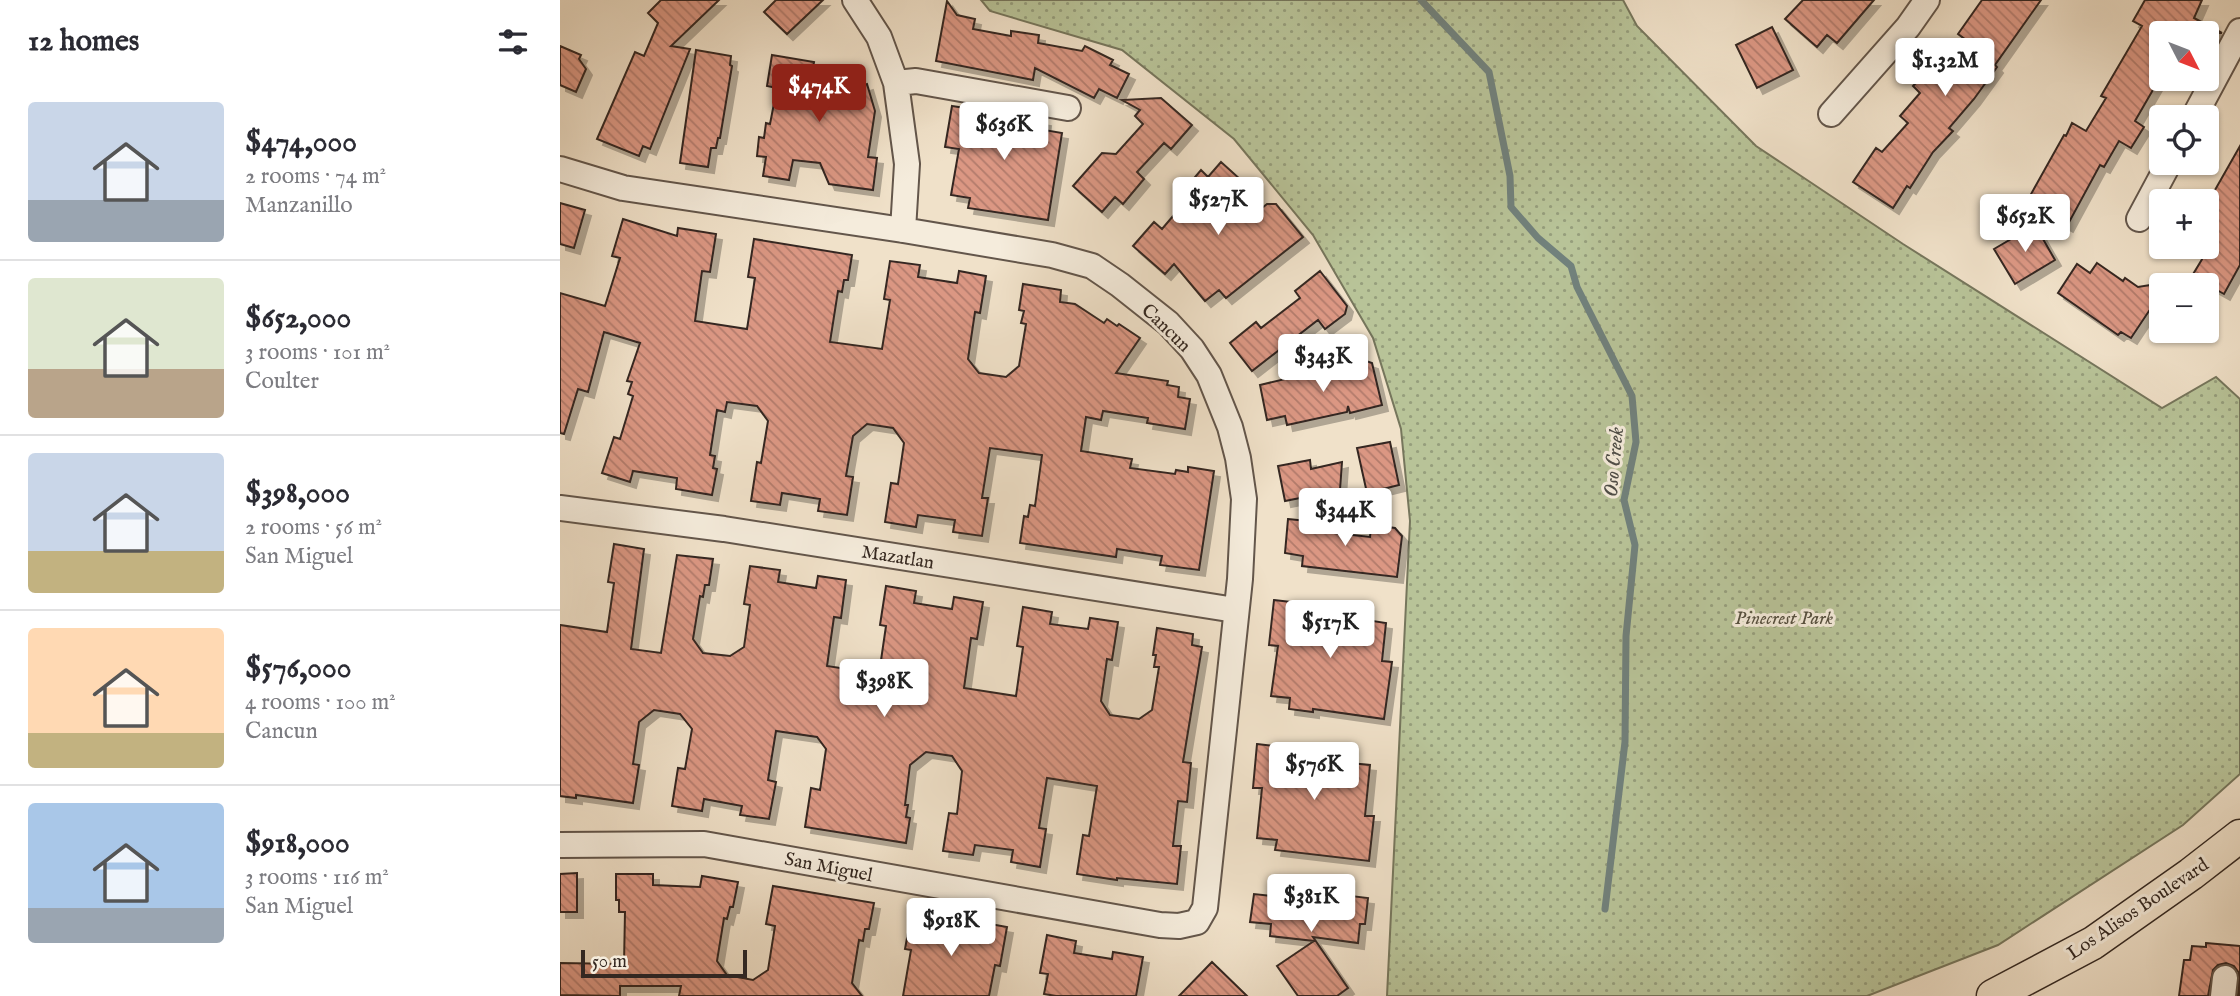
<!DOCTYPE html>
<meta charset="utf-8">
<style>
body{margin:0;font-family:"IM FELL English",serif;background:#f2f2f3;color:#2b2b33;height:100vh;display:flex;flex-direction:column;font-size:26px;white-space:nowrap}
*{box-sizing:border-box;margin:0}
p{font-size:23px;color:#7c7c81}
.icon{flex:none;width:38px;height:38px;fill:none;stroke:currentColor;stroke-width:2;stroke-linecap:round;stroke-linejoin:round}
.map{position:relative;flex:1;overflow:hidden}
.side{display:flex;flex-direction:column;background:#fff;width:560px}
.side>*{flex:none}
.needle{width:46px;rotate:132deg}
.tools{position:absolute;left:1589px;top:21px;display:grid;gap:14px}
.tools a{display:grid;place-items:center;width:70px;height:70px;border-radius:7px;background:#fff;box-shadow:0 2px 5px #0004;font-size:35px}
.scale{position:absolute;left:21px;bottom:18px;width:166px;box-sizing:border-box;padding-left:7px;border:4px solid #342821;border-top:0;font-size:19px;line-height:24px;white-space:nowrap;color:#342821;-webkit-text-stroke:5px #f5ecdc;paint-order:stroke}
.price{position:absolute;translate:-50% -60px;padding:0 16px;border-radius:7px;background:#fff;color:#222;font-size:23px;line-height:46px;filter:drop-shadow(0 2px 4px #0008)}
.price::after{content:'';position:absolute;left:50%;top:42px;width:21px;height:16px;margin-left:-10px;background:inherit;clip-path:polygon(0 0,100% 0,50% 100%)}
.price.active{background:#8f2418;color:#fff}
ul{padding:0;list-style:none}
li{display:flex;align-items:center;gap:21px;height:175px;padding:0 28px}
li+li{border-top:2px solid #e1e1e2}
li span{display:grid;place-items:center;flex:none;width:196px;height:140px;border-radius:7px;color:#555}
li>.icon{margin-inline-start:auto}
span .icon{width:84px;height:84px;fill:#fffc;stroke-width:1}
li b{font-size:30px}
h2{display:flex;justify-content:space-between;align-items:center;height:84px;padding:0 28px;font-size:30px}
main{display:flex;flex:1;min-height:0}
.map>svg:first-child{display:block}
.park{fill:url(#park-dots);stroke:#76765c;stroke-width:2}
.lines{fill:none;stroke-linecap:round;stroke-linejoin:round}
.stream{stroke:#71817c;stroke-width:7}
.building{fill:url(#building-back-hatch);stroke:#342821;stroke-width:2;filter:url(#shadow)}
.minor-casing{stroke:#63564b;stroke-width:28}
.major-casing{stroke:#342821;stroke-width:35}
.minor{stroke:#f5ecdc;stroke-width:24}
.major{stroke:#f0e1c9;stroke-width:32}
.labels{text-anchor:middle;stroke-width:6;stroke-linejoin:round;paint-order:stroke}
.street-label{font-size:19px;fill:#342821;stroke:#f5ecdc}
.park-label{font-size:19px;font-style:italic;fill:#554f3f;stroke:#f5ecdc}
.water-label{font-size:21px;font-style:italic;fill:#4e4d47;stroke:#f5ecdc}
</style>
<main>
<section class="side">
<h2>12 homes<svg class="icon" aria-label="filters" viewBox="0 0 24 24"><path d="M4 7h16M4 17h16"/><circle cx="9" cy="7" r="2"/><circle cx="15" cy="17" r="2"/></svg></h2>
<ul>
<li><span style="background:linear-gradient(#c9d6e8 70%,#9aa5b1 0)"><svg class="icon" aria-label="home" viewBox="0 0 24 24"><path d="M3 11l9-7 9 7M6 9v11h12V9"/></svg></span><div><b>$474,000</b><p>2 rooms · 74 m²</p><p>Manzanillo</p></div></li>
<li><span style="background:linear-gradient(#dfe7d0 65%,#b9a48a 0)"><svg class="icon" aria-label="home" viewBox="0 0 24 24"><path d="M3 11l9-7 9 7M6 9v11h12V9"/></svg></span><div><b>$652,000</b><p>3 rooms · 101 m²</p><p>Coulter</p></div></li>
<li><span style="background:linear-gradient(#c9d6e8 70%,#c2b280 0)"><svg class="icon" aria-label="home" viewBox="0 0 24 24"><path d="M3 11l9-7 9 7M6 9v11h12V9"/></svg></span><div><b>$398,000</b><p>2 rooms · 56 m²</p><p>San Miguel</p></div></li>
<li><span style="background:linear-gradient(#ffd9b3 75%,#c2b280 0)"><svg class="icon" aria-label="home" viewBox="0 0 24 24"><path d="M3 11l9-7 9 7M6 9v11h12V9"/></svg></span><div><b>$576,000</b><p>4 rooms · 100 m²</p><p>Cancun</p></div></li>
<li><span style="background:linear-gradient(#a9c7e8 75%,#9aa5b1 0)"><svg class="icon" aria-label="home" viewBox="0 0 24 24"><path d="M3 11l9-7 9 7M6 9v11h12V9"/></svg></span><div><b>$918,000</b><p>3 rooms · 116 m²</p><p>San Miguel</p></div></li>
</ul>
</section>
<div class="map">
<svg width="1680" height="996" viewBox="0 0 1680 996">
<defs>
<pattern id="park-dots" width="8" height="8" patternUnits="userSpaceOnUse" patternTransform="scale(1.75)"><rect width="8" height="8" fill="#b8c398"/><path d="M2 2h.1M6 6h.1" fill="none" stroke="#969e7c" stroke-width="1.8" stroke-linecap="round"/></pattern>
<pattern id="building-back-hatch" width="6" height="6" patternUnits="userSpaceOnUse" patternTransform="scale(1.75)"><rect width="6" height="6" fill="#db9783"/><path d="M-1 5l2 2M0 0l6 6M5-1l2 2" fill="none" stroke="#b27b6b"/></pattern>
<filter id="shadow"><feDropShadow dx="6" dy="6" stdDeviation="0" flood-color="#0004"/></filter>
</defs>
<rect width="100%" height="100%" fill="#f0e1c9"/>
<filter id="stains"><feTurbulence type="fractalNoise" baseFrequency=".00286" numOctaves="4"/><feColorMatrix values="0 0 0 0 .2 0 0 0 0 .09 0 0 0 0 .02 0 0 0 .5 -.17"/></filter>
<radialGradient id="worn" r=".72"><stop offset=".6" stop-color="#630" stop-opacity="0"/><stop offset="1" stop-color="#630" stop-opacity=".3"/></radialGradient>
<path class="park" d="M 421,0 L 1063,0 L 1077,26 L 1196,146 L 1343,244 L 1602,408 L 1656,377 L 1680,399 L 1680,774 L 1623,825 L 1438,945 L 1307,996 L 827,996 L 850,521 L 841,429 L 813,338 L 753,235 L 674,139 L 562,50 L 430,11 Z"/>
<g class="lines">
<path class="stream" d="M 861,0 L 929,72 L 950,176 L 951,207 L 978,238 L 1011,266 L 1017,287 L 1072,396 L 1076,442 L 1064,500 L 1075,545 L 1066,636 L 1065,742 L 1045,909"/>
</g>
<path class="building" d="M 101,0 L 159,0 L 111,46 L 130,49 L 90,149 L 83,146 L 79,156 L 37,139 L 75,52 L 84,56 L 98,23 L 88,13 Z
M 216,0 L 263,0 L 227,34 L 204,12 Z
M 1243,0 L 1314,0 L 1277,43 L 1267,35 L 1257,47 L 1225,19 Z
M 1422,0 L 1481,0 L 1435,65 L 1437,67 L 1414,99 L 1389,128 L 1393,131 L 1373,152 L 1350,188 L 1347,186 L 1333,208 L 1293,182 L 1316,148 L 1322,152 L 1348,123 L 1340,116 L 1360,93 L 1353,86 L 1369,69 L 1378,77 L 1406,40 L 1398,34 Z
M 1585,0 L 1642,0 L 1634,18 L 1662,33 L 1601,33 L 1601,76 L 1575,121 L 1584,127 L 1571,148 L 1559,141 L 1544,167 L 1540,165 L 1507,226 L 1466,203 L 1504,135 L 1506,136 L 1512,123 L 1526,131 L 1546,98 L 1541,96 L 1582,26 L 1573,21 Z
M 387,1 L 397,15 L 415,19 L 413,29 L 451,36 L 451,31 L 479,35 L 478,43 L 522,51 L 525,46 L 553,60 L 550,65 L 569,74 L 557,98 L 539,89 L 534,98 L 475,68 L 473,80 L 376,61 Z
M 1212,27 L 1233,70 L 1197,88 L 1176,45 Z
M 0,46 L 21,55 L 19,59 L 26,69 L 16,92 L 0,85 Z
M 136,50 L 171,56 L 170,65 L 172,66 L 160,138 L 158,138 L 156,148 L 151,148 L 148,167 L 120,163 Z
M 212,55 L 254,62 L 251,79 L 292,67 L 298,87 L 307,84 L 315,111 L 308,157 L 317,158 L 313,190 L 269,184 L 260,163 L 233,160 L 229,180 L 203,176 L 206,157 L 197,156 L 199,137 L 204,138 L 206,123 L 210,124 L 217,88 L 207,86 Z
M 601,98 L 632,125 L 611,149 L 604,143 L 577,172 L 584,179 L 563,204 L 555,197 L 542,212 L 513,186 L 542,153 L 556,154 L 583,124 L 575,116 L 580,110 L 562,100 Z
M 392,106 L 485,120 L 484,130 L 502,133 L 488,220 L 408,208 L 410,198 L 391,195 L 399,149 L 385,147 Z
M 1680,146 L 1680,265 L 1664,294 L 1632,276 L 1647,251 L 1647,230 L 1655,215 L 1647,210 L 1647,204 Z
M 661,162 L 681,180 L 667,196 L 691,217 L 707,204 L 716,204 L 743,237 L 666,298 L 659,290 L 645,301 L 614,264 L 605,274 L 573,246 L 594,222 L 602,229 L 625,202 L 619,196 L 641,170 L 648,177 Z
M 0,203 L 25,210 L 14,248 L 0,244 Z
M 63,219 L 117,236 L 118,228 L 156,234 L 150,272 L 142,271 L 135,321 L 187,329 L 195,278 L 188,277 L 194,239 L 292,255 L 288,280 L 284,280 L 282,292 L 278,291 L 270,342 L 322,349 L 330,300 L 324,299 L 330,261 L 360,265 L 358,277 L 397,283 L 399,271 L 426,276 L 420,313 L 415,312 L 408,359 L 419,373 L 446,377 L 459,366 L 466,324 L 461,323 L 464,311 L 459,310 L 463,284 L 501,290 L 500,302 L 515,304 L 544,323 L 547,319 L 557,326 L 559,324 L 580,338 L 556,373 L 608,381 L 607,385 L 619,387 L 618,397 L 630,399 L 625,429 L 587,423 L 588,418 L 543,411 L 541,420 L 526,417 L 521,451 L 572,459 L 570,468 L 615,474 L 616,470 L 628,472 L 628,467 L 654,471 L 639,570 L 600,565 L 602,556 L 557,549 L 556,557 L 460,543 L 464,516 L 468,517 L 470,505 L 475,506 L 482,455 L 430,448 L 422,498 L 428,498 L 422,536 L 393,532 L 395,520 L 358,515 L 356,527 L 325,522 L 331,483 L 338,484 L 344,443 L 333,428 L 307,424 L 293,436 L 286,476 L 293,477 L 287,515 L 258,511 L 260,499 L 222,493 L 220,505 L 191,501 L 197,462 L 201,463 L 208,421 L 197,406 L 167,402 L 165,412 L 157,410 L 150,455 L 155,456 L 153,468 L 157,469 L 152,495 L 116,489 L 117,478 L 73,471 L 70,482 L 42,473 L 54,437 L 60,439 L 73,396 L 68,394 L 72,382 L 67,381 L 80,343 L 44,332 L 28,392 L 18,389 L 4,434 L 0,433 L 0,293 L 45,306 L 60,258 L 52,256 Z
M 1475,225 L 1495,260 L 1455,284 L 1434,249 Z
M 1537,263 L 1563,281 L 1565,278 L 1578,287 L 1609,282 L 1606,285 L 1601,285 L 1601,293 L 1571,338 L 1561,332 L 1558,335 L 1498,293 L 1517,264 L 1530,273 Z
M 760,271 L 787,306 L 785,314 L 765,329 L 758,320 L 692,371 L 670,343 L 696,322 L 701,328 L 740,298 L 735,291 Z
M 803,360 L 812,363 L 822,405 L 790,413 L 788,406 L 787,412 L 727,425 L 725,416 L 707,420 L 700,385 L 742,375 L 742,377 L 780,369 L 779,365 Z
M 830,442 L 839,485 L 807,493 L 797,448 Z
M 750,460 L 751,469 L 782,462 L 780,490 L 725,501 L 718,466 Z
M 728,519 L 776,524 L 775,533 L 810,537 L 811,528 L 815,529 L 814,525 L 835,528 L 842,536 L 837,577 L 742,566 L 743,556 L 725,553 Z
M 54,544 L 84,549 L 71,649 L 101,653 L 117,555 L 153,559 L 149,585 L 145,585 L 143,597 L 140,596 L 133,639 L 143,653 L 170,656 L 184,647 L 190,605 L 184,604 L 190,566 L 220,570 L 218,582 L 256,588 L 258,576 L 286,580 L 281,618 L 274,617 L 267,666 L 319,674 L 326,626 L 320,625 L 326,586 L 356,591 L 354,603 L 392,609 L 394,597 L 423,602 L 417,639 L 411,638 L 404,688 L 456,696 L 463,647 L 457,646 L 463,607 L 492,612 L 490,624 L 528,629 L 530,618 L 558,622 L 552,660 L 547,659 L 541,701 L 550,715 L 579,719 L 592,710 L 599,667 L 594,667 L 596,655 L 593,655 L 597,628 L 633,634 L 632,645 L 642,647 L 623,762 L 631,763 L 627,802 L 618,801 L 613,846 L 621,846 L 617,884 L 557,878 L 557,880 L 517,874 L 523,835 L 529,836 L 537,786 L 487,778 L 479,828 L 486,829 L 480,867 L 451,862 L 453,850 L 415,845 L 413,855 L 383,851 L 389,813 L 397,814 L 402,771 L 392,756 L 366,752 L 350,765 L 345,805 L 348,805 L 346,817 L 350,818 L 346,843 L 245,827 L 251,788 L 260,790 L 266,749 L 257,737 L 216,731 L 208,780 L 216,782 L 209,819 L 180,815 L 182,806 L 144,799 L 142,811 L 112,806 L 118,768 L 125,769 L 132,729 L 120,714 L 94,710 L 79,722 L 73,764 L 79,765 L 73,803 L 16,795 L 16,798 L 0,796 L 0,625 L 47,632 L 54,583 L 48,582 Z
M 714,600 L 807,611 L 806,620 L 826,623 L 822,661 L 832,662 L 824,719 L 753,709 L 753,712 L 729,709 L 730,698 L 711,696 L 718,646 L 709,645 Z
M 697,744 L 760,751 L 760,748 L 791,752 L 790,763 L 810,765 L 805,816 L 814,816 L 809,861 L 715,850 L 717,840 L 697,838 L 702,788 L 693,788 Z
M 17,873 L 17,912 L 0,912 L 0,874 Z
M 56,874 L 93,874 L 93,885 L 140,887 L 142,876 L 178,882 L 173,907 L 170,907 L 167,919 L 164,918 L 157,961 L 167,975 L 193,980 L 208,970 L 215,926 L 206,924 L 213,886 L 314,903 L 309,929 L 305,929 L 303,941 L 299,940 L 292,983 L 302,996 L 119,996 L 121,986 L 60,986 L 60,996 L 0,995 L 0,963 L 64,964 L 65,912 L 59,912 L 59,900 L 56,900 Z
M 725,888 L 808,898 L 805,924 L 800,924 L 798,943 L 753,937 L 788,988 L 777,996 L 738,996 L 717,966 L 754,941 L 710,936 L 711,924 L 690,922 L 694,894 L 713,896 L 714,892 L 724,893 Z
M 352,911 L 381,916 L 379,927 L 417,934 L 419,922 L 447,927 L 440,966 L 435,965 L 429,996 L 343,996 L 351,950 L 345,949 Z
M 487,935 L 516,941 L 514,953 L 552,959 L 553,952 L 583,957 L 576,996 L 496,996 L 484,994 L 488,974 L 480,973 Z
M 1646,943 L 1680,946 L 1680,996 L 1678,996 L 1679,973 L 1674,966 L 1666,963 L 1658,965 L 1653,970 L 1648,996 L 1619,996 L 1624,960 L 1630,960 L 1632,946 L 1646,947 Z
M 652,962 L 687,996 L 619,996 Z"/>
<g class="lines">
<defs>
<path id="minor" d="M 295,0 L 319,37 L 336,83 L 347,164 L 343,230
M 336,83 L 356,81 L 508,108
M 1271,114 L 1348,27 L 1367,0
M 1634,117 L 1680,31
M 0,169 L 63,188 L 343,230 L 492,255 L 532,266 L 560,285 L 608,323 L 632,349 L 649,375 L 670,427 L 678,458 L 684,499 L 680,579 L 645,908 L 637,922 L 619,926 L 600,925 L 144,844 L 0,845
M 1579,219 L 1609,163
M 0,508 L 164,529 L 675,610
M 1663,996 L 1665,978"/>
<path id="major" d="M 1433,996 L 1533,943 L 1631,874 L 1680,836"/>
</defs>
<use href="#minor" class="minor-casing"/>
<use href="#major" class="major-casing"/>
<use href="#minor" class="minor"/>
<use href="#major" class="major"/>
</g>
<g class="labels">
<g class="street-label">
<text transform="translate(607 327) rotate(44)" y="7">Cancun</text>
<text transform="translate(338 556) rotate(9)" y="7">Mazatlan</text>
<text transform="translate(269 866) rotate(11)" y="7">San Miguel</text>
<text transform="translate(1577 908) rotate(-34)" y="7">Los Alisos Boulevard</text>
</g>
<g class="park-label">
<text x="1224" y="624">Pinecrest Park</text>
</g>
<g class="water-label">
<text transform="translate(1053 462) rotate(-85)" y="7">Oso Creek</text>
</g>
</g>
<rect width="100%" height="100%" filter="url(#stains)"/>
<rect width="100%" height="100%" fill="url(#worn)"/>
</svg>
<div class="tools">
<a><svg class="needle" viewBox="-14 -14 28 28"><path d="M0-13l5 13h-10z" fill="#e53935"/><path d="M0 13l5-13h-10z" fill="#7c7c81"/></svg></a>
<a><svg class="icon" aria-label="locate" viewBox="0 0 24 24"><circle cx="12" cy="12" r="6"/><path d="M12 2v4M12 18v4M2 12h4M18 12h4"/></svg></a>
<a>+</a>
<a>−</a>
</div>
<div class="scale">50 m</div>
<b class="price" style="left:1385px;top:98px">$1.32M</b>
<b class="price active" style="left:259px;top:124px">$474K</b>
<b class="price" style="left:444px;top:162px">$636K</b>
<b class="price" style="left:658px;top:237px">$527K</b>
<b class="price" style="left:1465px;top:254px">$652K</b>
<b class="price" style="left:763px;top:394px">$343K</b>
<b class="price" style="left:785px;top:548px">$344K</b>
<b class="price" style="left:770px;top:660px">$517K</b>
<b class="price" style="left:324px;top:719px">$398K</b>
<b class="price" style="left:754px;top:802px">$576K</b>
<b class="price" style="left:751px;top:934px">$381K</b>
<b class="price" style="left:391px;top:958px">$918K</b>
</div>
</main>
